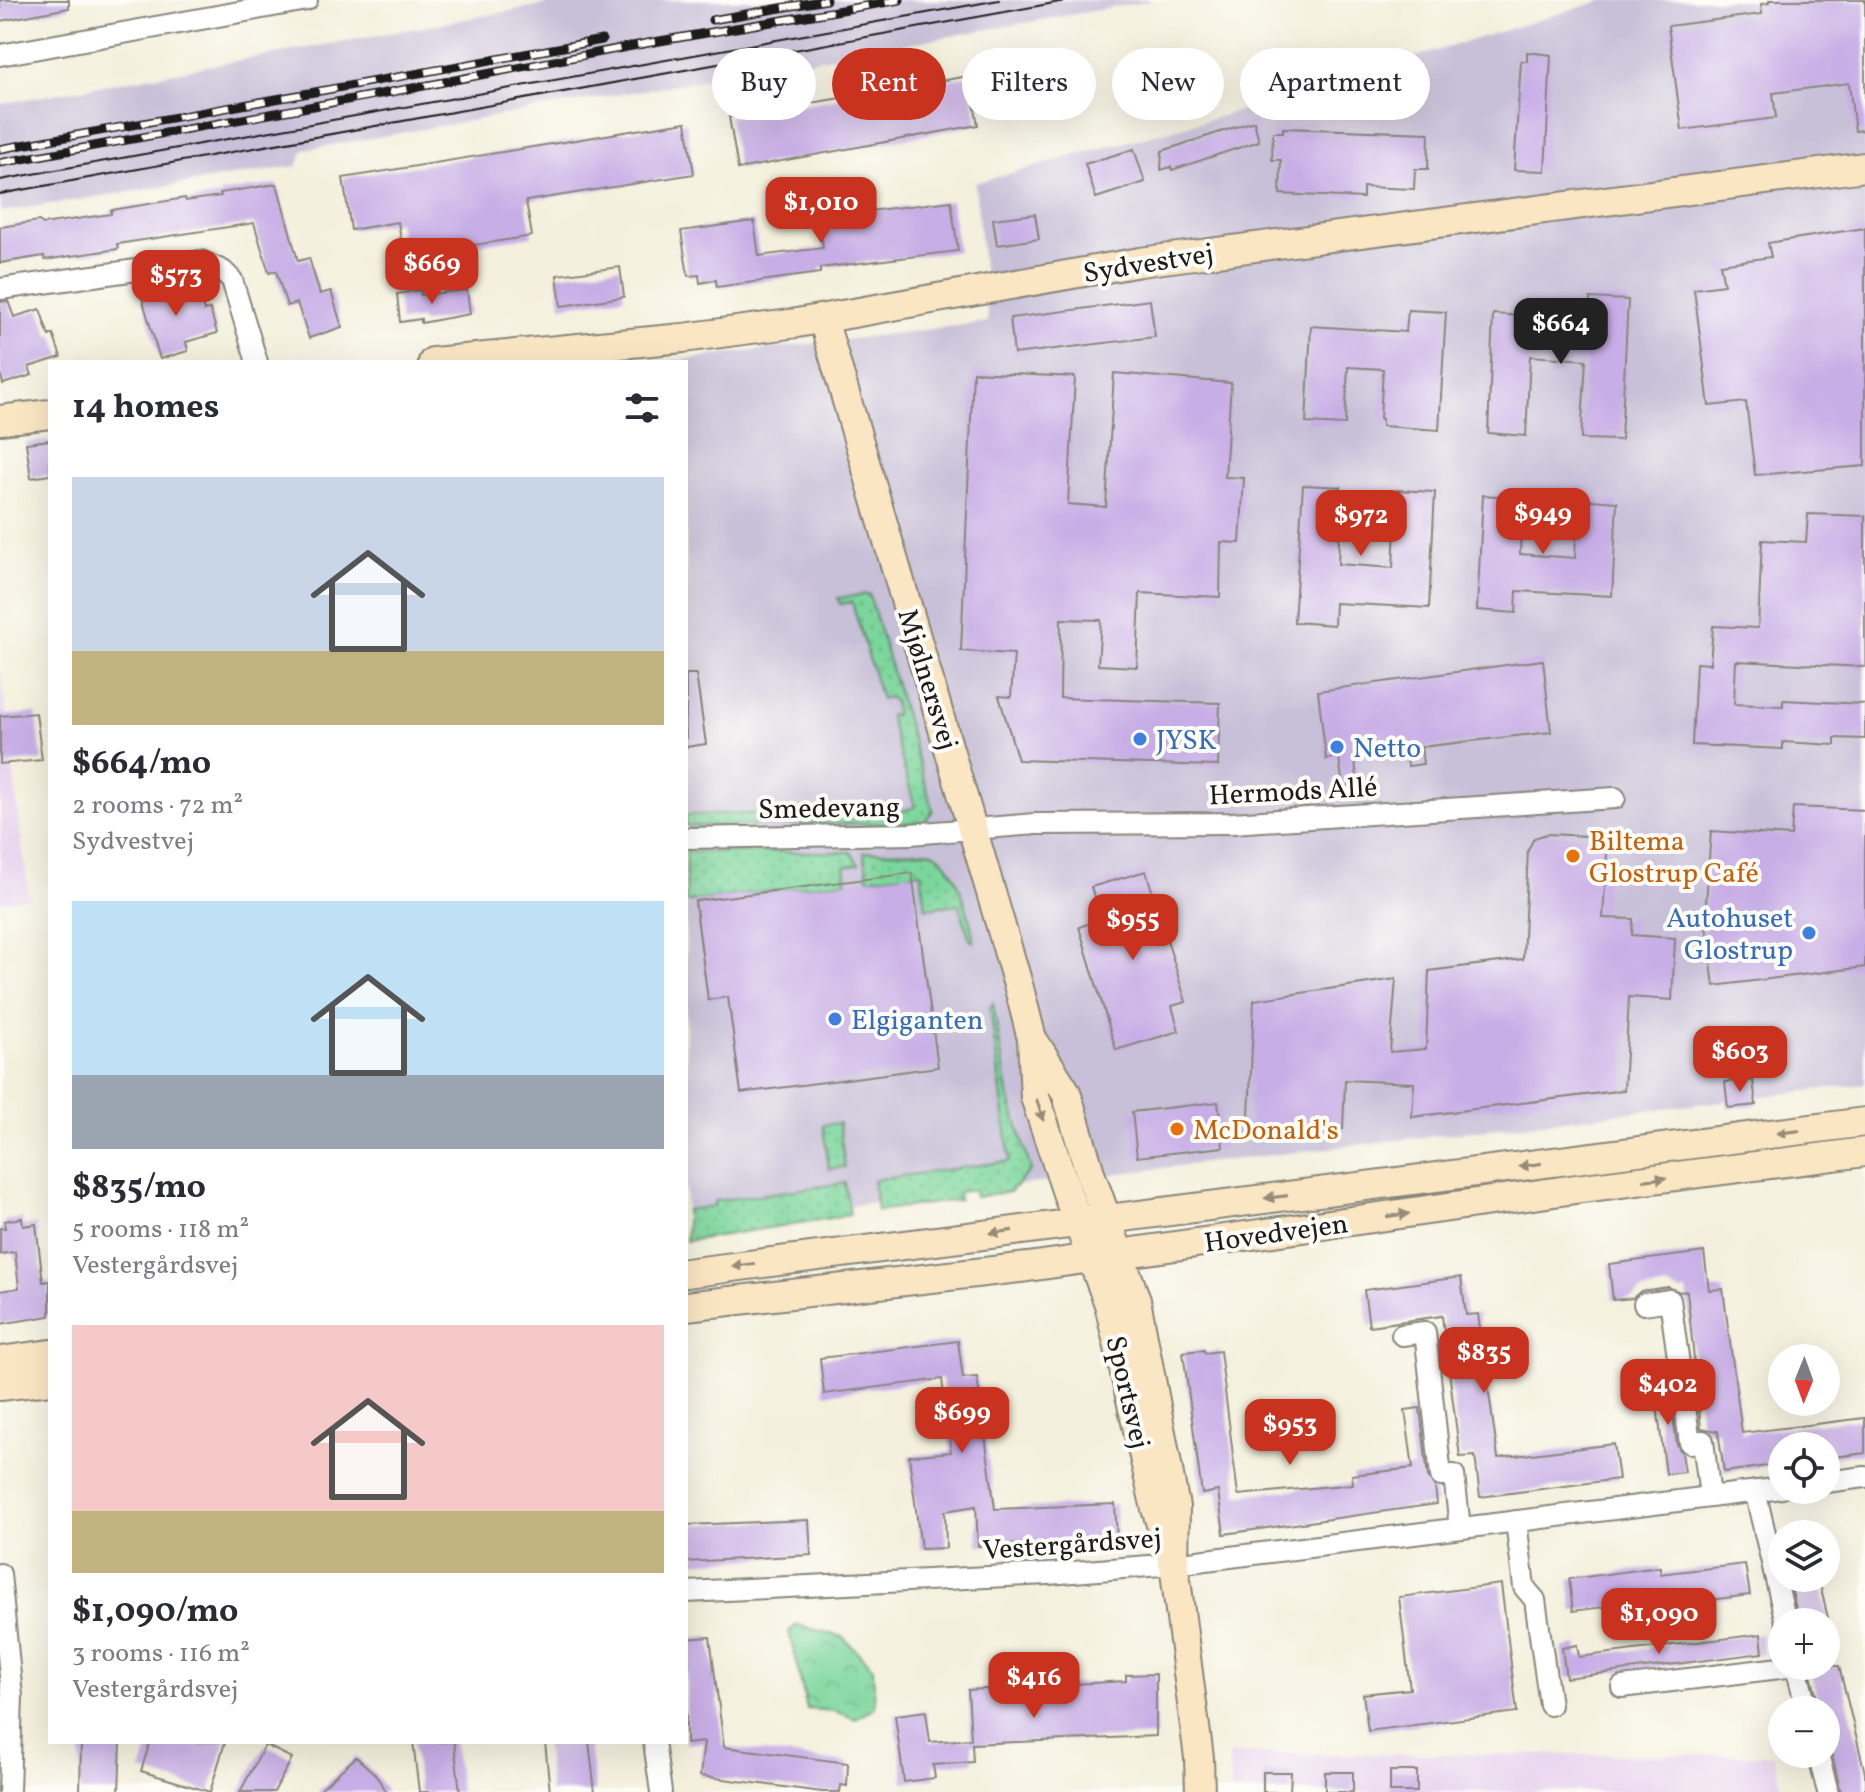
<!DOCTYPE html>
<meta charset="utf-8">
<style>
body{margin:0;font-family:Vollkorn,serif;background:#f7f7f7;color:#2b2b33;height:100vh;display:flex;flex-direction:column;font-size:30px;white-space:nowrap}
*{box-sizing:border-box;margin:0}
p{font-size:26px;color:#7c7c81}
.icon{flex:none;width:44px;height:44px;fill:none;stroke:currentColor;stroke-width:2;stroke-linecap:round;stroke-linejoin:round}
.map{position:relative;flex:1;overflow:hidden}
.side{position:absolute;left:48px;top:360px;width:640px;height:1384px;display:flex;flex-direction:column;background:#fff;border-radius:0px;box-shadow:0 8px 32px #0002}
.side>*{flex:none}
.top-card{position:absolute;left:712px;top:48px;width:760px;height:72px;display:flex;gap:16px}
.needle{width:52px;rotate:181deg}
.fabs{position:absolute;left:1768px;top:1344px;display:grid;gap:16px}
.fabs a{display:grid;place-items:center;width:72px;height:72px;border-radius:50%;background:#fff;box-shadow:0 8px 32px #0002;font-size:40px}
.price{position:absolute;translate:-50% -68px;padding:0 18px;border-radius:16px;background:#c8321e;color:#fff;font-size:26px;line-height:52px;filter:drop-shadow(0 2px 4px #0008)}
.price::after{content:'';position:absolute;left:50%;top:48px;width:24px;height:18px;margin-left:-12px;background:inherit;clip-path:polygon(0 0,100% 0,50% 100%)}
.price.selected{background:#222;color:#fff}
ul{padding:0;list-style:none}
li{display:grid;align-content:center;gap:16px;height:424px;padding:0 24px}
li span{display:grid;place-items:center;height:248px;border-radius:0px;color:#555}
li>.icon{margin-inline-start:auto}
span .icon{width:144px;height:144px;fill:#fffc;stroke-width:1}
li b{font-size:34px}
h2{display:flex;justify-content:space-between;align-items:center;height:96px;padding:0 24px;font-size:34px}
.tag{padding:0 28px;border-radius:36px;background:#fff;box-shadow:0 8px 32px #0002;font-size:28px;line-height:72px}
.tag.selected{background:#c8321e;color:#fff}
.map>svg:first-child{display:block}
.built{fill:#e7d2ef}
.industrial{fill:#c8bfd8}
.grass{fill:url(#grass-dots);stroke:#4c795c;stroke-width:2}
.park{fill:url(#park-crowns);stroke:#4c795c;stroke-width:2}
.building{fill:#c8aee6}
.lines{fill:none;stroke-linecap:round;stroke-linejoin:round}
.street-casing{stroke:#88867c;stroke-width:24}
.secondary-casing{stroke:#88867c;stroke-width:32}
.street{stroke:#fff;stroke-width:20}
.secondary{stroke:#fbe6c4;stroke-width:28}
.tram{stroke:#1c1c1c;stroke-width:2}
.rail-casing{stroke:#1c1c1c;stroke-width:9}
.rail{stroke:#fdfcf7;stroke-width:6;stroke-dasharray:18;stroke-linecap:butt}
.oneway{fill:#978b78}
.shop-dot{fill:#3f7fe0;stroke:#fdfcf7;stroke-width:3}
.food-dot{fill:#e8710a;stroke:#fdfcf7;stroke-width:3}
.labels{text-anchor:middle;stroke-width:8;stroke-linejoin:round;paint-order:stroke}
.street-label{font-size:28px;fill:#1c1c1c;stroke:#fdfcf7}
.shop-label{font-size:28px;fill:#366cbe;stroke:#fdfcf7;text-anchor:start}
.food-label{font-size:28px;fill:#c56008;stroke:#fdfcf7;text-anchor:start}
</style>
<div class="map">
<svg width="1865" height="1792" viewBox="0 0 1865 1792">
<defs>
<pattern id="grass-dots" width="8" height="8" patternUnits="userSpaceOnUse" patternTransform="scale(2)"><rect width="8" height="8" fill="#7cd69c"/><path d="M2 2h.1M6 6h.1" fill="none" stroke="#6bb786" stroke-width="1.8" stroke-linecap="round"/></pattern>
<pattern id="park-crowns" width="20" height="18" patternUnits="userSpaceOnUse" patternTransform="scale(2)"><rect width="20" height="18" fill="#7cd69c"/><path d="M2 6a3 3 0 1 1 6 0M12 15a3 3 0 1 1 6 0" fill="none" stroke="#6bb786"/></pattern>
</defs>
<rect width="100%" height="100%" fill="#fdfcf7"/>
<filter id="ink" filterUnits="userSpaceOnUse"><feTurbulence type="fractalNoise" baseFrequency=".0125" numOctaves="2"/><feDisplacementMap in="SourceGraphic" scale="16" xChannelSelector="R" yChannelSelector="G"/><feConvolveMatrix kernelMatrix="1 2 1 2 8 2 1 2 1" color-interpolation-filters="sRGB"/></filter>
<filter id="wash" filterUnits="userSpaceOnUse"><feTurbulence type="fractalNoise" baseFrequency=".006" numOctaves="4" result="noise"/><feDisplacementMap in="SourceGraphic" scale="32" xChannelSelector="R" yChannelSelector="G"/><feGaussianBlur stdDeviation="1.8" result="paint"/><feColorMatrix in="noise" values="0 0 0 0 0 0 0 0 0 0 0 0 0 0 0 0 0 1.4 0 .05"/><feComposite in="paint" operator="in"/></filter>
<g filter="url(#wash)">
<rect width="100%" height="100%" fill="#f4f0dd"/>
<path class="built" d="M 0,667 L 29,898 L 0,902 Z
M 1228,1754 L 1774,1755 L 1782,1792 L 1232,1792 Z"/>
<path class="industrial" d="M 570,0 L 1155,0 L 304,150 L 297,166 L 0,212 L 0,104 Z
M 1604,0 L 1865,0 L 1865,1084 L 686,1225 L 686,362 L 663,362 L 988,322 L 975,183 L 1218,117 Z"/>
<path class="grass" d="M 869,594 L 933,810 L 924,823 L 686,826 L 686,815 L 901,811 L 915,807 L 889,715 L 895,715 L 894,701 L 889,697 L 881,699 L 852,602 L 840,604 L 838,598 Z
M 930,851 C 957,859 970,917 974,942 L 970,940 L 959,904 L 926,908 L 921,872 L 868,878 L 864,852 Z
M 686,852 L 851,852 L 859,864 L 845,866 L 847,881 L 686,902 Z
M 993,1003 L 1008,1093 L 1031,1170 L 1010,1192 L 975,1197 L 974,1190 L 958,1192 L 959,1200 L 877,1211 L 873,1180 L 1010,1161 L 990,1008 Z
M 839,1123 L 845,1167 L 829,1169 L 823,1125 Z
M 845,1183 L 850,1215 L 686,1241 L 686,1210 L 714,1206 L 714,1201 Z"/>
<path class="park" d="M 797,1625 L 843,1637 L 873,1668 L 875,1707 L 856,1719 L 834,1711 L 807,1709 L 789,1631 Z"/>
<g id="blocks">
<path class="building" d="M 0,0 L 69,0 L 69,8 L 0,21 Z
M 1769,0 L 1865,0 L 1865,130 L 1855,131 L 1849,83 L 1773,93 L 1776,118 L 1682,130 L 1668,26 L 1762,14 L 1761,4 L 1769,3 Z
M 1527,52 L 1551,55 L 1545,171 L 1514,170 L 1521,61 L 1527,61 Z
M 969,76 L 978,125 L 738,169 L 729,117 Z
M 1254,121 L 1259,141 L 1172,170 L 1171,167 L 1161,170 L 1162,151 Z
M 686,122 L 694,174 L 526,201 L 532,236 L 404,256 L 398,222 L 351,230 L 343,178 Z
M 1283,128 L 1429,133 L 1428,169 L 1415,169 L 1414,189 L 1363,187 L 1363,198 L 1280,194 L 1281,160 L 1272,160 L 1273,132 L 1283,132 Z
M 1134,149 L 1145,182 L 1096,198 L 1085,164 Z
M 277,184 L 298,261 L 309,258 L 320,294 L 331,291 L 342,327 L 309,338 L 297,303 L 287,306 L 276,271 L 269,273 L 254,223 L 117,244 L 118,249 L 45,260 L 44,256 L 0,263 L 0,227 L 39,221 L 43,224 L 111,214 L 111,210 L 185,198 L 186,201 L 221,196 L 220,193 Z
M 951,201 L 958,251 L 820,268 L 820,273 L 717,287 L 716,280 L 700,283 L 699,275 L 688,276 L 681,231 L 754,221 L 759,256 L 823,248 L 819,217 Z
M 1035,214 L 1039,239 L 997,245 L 993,219 Z
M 1865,228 L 1865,466 L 1755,475 L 1746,402 L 1709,406 L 1694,289 L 1724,285 L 1720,264 L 1771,257 L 1768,243 Z
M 620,267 L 624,297 L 561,306 L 557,275 Z
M 167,284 L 169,293 L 196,285 L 204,311 L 210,309 L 217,333 L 186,342 L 188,351 L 160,359 L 140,291 Z
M 420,290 L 421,295 L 467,290 L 470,314 L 421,323 L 421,319 L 400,322 L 397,294 Z
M 1590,298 L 1628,300 L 1621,440 L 1581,439 L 1586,360 L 1530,356 L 1526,436 L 1488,433 L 1493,314 L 1589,320 Z
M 1150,300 L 1155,337 L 1014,354 L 1010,318 Z
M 8,301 L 14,317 L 40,309 L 49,336 L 53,334 L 61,357 L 29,367 L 32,375 L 3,384 L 0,373 L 0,302 Z
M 1408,310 L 1446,312 L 1439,430 L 1382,426 L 1382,419 L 1380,418 L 1383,369 L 1348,367 L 1345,425 L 1306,423 L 1311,326 L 1406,332 Z
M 973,372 L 1075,377 L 1068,504 L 1106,507 L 1114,373 L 1231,383 L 1225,477 L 1244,478 L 1240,543 L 1221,542 L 1220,597 L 1140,593 L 1137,667 L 1098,665 L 1101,620 L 1061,619 L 1060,698 L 1220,703 L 1218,766 L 1018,760 L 999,696 L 1011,697 L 1014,654 L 961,651 Z
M 50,440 L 50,475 L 31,478 L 26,443 Z
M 1303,485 L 1341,487 L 1338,564 L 1393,568 L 1397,490 L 1435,492 L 1429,608 L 1335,603 L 1334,625 L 1294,622 Z
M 1483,495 L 1522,498 L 1520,554 L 1575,558 L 1578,499 L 1617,502 L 1612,596 L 1517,591 L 1516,613 L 1477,610 Z
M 1808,514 L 1865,516 L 1865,667 L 1736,661 L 1734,704 L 1783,706 L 1783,700 L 1865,704 L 1865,739 L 1835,738 L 1835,745 L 1783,742 L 1783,749 L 1692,745 L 1696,663 L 1710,664 L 1713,626 L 1758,628 L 1762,540 L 1806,542 Z
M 1543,660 L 1551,732 L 1421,747 L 1423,764 L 1408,766 L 1406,749 L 1354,755 L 1358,784 L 1343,787 L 1339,757 L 1326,759 L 1318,691 Z
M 686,674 L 696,674 L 706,744 L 686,747 Z
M 36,713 L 42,760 L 0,764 L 0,716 Z
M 1793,807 L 1865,810 L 1865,967 L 1714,986 L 1705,918 L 1711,831 L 1791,836 Z
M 1547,834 L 1608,837 L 1603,918 L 1633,919 L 1632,935 L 1675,938 L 1672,1000 L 1629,997 L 1624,1090 L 1412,1117 L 1414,1083 L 1345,1080 L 1343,1129 L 1248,1139 L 1254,1000 L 1396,979 L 1390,1052 L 1426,1049 L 1429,971 L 1523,959 L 1528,850 L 1534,838 Z
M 1146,871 L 1186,1002 L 1172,1006 L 1179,1031 L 1116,1050 L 1079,927 L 1101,919 L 1091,887 Z
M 912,873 L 938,1067 L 741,1093 L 728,997 L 708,1000 L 695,901 Z
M 1753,1080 L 1756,1105 L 1728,1108 L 1725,1082 Z
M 1218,1102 L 1223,1147 L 1137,1157 L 1132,1112 Z
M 22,1218 L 23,1226 L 36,1224 L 43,1282 L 50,1281 L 50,1316 L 0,1324 L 0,1291 L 19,1288 L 15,1252 L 0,1254 L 0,1228 L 5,1228 L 4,1221 Z
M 1704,1252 L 1709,1290 L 1723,1289 L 1742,1433 L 1865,1418 L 1865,1453 L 1826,1458 L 1826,1446 L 1782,1446 L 1782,1464 L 1724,1472 L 1718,1431 L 1701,1428 L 1687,1291 L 1680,1292 L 1668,1287 L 1641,1291 L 1633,1298 L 1613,1300 L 1609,1264 Z
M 1461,1277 L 1466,1315 L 1478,1314 L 1498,1458 L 1614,1444 L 1619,1479 L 1480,1497 L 1475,1456 L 1460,1457 L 1442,1316 L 1369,1326 L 1364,1290 Z
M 958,1341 L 963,1378 L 977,1377 L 995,1509 L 1115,1504 L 1117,1539 L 978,1546 L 976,1506 L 945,1511 L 946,1548 L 921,1549 L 909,1456 L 951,1452 L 942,1379 L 824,1394 L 820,1358 Z
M 1204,1350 L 1205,1353 L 1220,1351 L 1238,1495 L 1353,1484 L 1352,1475 L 1413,1468 L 1405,1410 L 1420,1408 L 1428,1477 L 1435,1487 L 1437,1504 L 1224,1534 L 1218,1491 L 1202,1494 L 1183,1352 Z
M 1667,1375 L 1677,1445 L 1682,1453 L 1685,1472 L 1666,1474 L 1653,1377 Z
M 809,1520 L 811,1555 L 686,1562 L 686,1525 Z
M 1745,1564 L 1750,1595 L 1661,1606 L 1660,1600 L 1573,1611 L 1569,1579 L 1660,1567 L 1660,1574 Z
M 1819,1581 L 1829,1622 L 1799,1622 L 1791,1587 Z
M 1501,1584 L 1517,1712 L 1368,1731 L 1363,1694 L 1410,1689 L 1399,1597 Z
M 1761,1634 L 1763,1653 L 1566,1678 L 1562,1648 L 1577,1645 L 1579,1657 Z
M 710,1637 L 724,1747 L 848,1763 L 847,1786 L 841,1785 L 840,1792 L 822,1792 L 700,1776 L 704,1742 L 686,1744 L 686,1639 Z
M 1809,1666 L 1839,1666 L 1865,1773 L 1865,1792 L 1841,1792 L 1831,1751 L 1826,1744 L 1826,1710 L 1820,1710 Z
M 1156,1674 L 1156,1736 L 972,1744 L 973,1762 L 933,1765 L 935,1778 L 904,1782 L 895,1715 L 926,1711 L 930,1742 L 971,1739 L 968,1690 L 1126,1681 L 1126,1675 Z
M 81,1742 L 121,1742 L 119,1792 L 80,1792 Z
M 150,1742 L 225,1742 L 210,1792 L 141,1771 Z
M 413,1742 L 454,1742 L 460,1792 L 419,1792 Z
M 545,1742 L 589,1742 L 595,1792 L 550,1792 Z
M 265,1745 L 292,1758 L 274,1792 L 240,1792 Z
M 356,1757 L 374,1773 L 387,1792 L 317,1792 Z
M 1390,1771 L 1417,1771 L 1417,1792 L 1390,1792 Z
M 1263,1772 L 1291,1772 L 1290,1792 L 1263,1792 Z
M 1325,1772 L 1353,1772 L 1353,1792 L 1325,1792 Z"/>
</g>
</g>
<g filter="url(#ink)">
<use href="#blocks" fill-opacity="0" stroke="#88867c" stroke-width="2"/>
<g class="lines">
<defs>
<path id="street" d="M 0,55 L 307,0
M 0,289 L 201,261 L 223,271 L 232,280 L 257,362
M 686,838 L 910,834 L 1036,824 L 1232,823 L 1615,798
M 1644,1304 L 1670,1300 L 1690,1443 L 1703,1441 L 1710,1496
M 1402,1335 L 1425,1332 L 1441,1476 L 1454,1475 L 1460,1528
M 1826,1482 L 1865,1477
M 1755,1491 L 1786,1622
M 1516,1521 L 1524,1587 L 1535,1600 L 1550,1705
M 0,1574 L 12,1696 L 9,1792
M 686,1592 L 1048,1574 L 1174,1564 L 1782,1488
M 1796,1666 L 1807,1710
M 1622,1687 L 1796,1666
M 654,1742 L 661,1792
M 1818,1754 L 1828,1792"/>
<path id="secondary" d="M 823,319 L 1019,988 L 1032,1039 L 1035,1097 L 1068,1196 L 1109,1304 L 1156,1509 L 1174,1564
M 433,362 L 683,338 L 797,323 L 1140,262 L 1865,167
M 0,420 L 50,414
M 1033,1040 L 1066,1092 L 1091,1176 L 1136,1300 L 1175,1507 L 1174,1564 L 1199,1758 L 1200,1792
M 686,1273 L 1865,1122
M 686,1306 L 1028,1267 L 1575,1189 L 1865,1152
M 0,1361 L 50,1354
M 0,1386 L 50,1380"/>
</defs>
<use href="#street" class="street-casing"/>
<use href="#secondary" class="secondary-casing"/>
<use href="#street" class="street"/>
<use href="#secondary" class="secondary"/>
<path class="tram" d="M 0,180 L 999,0
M 0,194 L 1071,0"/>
<defs>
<path id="rail" d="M 712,20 L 826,0
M 0,149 L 602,40
M 0,163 L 413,88 L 648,43 L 900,0"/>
</defs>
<use href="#rail" class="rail-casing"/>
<use href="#rail" class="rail"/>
</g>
<defs><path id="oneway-solid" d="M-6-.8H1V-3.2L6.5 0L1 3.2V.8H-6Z" transform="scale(2)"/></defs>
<g class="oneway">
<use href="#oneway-solid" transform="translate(1040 1110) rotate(72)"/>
<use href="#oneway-solid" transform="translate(1788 1132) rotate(173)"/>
<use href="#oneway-solid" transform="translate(1530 1165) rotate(172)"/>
<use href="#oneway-solid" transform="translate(1655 1179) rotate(-7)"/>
<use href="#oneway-solid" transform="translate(1276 1197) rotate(173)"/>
<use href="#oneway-solid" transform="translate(1398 1215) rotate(-8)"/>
<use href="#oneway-solid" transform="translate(1001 1232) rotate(172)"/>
<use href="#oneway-solid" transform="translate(743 1265) rotate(173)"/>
</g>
</g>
<g class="shop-dot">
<circle cx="1140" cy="739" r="8"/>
<circle cx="1337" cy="747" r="8"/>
<circle cx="1809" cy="933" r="8"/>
<circle cx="835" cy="1019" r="8"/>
</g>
<g class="food-dot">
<circle cx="1573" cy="856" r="8"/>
<circle cx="1177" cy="1129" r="8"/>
</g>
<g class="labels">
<g class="street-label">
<text transform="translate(1148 262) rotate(-9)" y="10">Sydvestvej</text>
<text transform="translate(929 679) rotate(73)" y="10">Mjølnersvej</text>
<text transform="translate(1293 790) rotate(-3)" y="10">Hermods Allé</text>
<text transform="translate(829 807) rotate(-1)" y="10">Smedevang</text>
<text transform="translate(1276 1232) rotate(-8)" y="10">Hovedvejen</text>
<text transform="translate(1129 1392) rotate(77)" y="10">Sportsvej</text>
<text transform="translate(1072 1543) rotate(-4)" y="10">Vestergårdsvej</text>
</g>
<g class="shop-label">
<text x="1156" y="749">JYSK</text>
<text x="1353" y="757">Netto</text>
<text x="1793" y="927" text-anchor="end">Autohuset<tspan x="1793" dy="32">Glostrup</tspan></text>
<text x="851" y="1029">Elgiganten</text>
</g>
<g class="food-label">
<text x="1589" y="850">Biltema<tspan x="1589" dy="32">Glostrup Café</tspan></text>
<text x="1193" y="1139">McDonald's</text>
</g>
</g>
</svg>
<div class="fabs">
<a><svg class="needle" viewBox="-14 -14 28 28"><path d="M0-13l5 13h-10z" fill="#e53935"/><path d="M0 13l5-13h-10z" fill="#7c7c81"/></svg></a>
<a><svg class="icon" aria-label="locate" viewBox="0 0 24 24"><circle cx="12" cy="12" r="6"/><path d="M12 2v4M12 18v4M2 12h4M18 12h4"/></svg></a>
<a><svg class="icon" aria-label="layers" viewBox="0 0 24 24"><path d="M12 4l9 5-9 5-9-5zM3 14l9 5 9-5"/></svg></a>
<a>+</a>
<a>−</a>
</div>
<b class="price" style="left:821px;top:245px">$1,010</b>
<b class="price" style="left:432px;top:306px">$669</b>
<b class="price" style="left:176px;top:318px">$573</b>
<b class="price selected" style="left:1561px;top:366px">$664</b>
<b class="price" style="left:1543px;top:556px">$949</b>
<b class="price" style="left:1361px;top:558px">$972</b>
<b class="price" style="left:1133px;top:962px">$955</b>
<b class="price" style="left:1740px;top:1094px">$603</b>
<b class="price" style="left:1484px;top:1395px">$835</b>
<b class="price" style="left:1668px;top:1427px">$402</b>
<b class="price" style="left:962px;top:1455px">$699</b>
<b class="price" style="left:1290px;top:1467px">$953</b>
<b class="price" style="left:1659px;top:1656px">$1,090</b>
<b class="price" style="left:1034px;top:1720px">$416</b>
<div class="top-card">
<a class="tag">Buy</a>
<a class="tag selected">Rent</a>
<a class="tag">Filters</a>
<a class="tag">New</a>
<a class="tag">Apartment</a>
</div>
<section class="side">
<h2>14 homes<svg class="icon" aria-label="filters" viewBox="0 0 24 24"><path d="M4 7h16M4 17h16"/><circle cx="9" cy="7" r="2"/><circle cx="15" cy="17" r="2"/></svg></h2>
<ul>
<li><span style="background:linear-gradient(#c9d6e8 70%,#c2b280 0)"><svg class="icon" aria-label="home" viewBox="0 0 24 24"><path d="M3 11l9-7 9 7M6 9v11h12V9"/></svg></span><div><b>$664/mo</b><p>2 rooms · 72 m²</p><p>Sydvestvej</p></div></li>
<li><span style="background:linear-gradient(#bfe0f5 70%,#9aa5b1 0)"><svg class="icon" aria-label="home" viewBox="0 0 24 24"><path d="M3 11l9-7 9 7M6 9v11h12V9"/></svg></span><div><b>$835/mo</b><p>5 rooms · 118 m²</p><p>Vestergårdsvej</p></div></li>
<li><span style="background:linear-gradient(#f6c9c9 75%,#c2b280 0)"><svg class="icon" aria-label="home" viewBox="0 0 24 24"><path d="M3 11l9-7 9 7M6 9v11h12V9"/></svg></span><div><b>$1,090/mo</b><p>3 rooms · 116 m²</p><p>Vestergårdsvej</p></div></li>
</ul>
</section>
</div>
